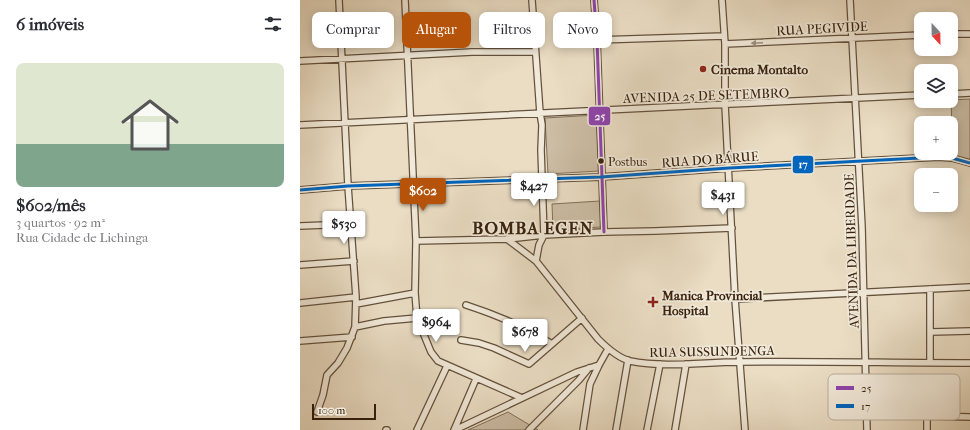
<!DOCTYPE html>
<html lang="pt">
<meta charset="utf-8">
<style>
body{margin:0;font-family:"IM FELL French Canon",serif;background:#f7f7f7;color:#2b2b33;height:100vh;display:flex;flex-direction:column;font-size:15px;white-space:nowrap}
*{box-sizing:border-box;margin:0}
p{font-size:13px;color:#7c7c81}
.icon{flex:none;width:22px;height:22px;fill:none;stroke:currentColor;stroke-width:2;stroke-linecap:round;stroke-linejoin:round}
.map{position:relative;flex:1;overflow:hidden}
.details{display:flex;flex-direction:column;background:#fff;width:300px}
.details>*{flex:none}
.hud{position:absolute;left:12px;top:12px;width:380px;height:36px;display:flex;gap:8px}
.needle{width:26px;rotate:158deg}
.tools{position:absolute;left:614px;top:12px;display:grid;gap:8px}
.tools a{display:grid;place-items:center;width:44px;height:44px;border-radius:8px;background:#fff;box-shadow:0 2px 10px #0003;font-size:20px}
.scale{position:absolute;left:12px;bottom:10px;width:64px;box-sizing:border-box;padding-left:4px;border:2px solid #38220e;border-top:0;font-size:11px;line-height:14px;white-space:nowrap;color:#38220e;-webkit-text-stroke:3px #f1e9d9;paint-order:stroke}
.price{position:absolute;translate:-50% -34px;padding:0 9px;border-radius:4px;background:#fff;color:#222;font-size:13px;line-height:26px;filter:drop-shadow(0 1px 2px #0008)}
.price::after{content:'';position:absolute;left:50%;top:24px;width:12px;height:9px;margin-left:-6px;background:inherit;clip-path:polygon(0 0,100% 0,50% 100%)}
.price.on{background:#b45309;color:#fff}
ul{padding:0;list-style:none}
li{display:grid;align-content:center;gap:8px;height:212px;padding:0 16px}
li span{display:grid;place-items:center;height:124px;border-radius:8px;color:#555}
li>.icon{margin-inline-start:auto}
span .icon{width:72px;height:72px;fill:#fffc;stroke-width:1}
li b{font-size:17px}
h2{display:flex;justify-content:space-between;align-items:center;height:48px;padding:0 16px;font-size:17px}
.tag{padding:0 14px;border-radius:8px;background:#fff;box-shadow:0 2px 10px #0003;font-size:14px;line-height:36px}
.tag.on{background:#b45309;color:#fff}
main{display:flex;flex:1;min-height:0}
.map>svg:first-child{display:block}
.green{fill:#ccbda5;stroke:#82705a}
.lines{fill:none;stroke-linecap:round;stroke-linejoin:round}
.minor-casing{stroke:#64513c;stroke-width:8}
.minor{stroke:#f1e9d9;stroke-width:5.5}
.bus-1-casing{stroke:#f1e9d9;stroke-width:6}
.bus-2-casing{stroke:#f1e9d9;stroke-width:6}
.bus-1{stroke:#8e44ad;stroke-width:3}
.bus-2{stroke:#0065bd;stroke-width:3}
.oneway{fill:#9e8f7e}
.poi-dot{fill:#8f2418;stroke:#f1e9d9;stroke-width:1.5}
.bus-dot{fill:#38220e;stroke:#f1e9d9;stroke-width:1.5}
.labels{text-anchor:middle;stroke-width:3.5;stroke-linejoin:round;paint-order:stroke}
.bus-label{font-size:12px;fill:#38220e;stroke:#f1e9d9;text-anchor:start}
.street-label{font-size:13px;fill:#38220e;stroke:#f1e9d9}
.poi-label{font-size:13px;font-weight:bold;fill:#38220e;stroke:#f1e9d9;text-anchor:start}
.district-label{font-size:17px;font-weight:bold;letter-spacing:1px;fill:#38220e;stroke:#f1e9d9}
.key{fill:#f1e9d9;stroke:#baad9c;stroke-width:1}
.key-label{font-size:11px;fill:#38220e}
.line-badge{stroke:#f1e9d9;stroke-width:1.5}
.badge-label{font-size:11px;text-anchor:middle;font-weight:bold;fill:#fff}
</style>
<main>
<section class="details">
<h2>6 imóveis<svg class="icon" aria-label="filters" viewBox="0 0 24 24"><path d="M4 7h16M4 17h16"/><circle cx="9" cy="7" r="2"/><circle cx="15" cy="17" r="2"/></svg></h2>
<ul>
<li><span style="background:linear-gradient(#dfe7d0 65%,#7fa58c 0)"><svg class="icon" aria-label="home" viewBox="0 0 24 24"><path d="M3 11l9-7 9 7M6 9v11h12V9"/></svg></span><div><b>$602/mês</b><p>3 quartos · 92 m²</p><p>Rua Cidade de Lichinga</p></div></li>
</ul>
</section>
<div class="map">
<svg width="670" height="430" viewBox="0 0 670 430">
<rect width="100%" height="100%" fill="#eaddc4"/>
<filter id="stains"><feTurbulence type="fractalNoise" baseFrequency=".005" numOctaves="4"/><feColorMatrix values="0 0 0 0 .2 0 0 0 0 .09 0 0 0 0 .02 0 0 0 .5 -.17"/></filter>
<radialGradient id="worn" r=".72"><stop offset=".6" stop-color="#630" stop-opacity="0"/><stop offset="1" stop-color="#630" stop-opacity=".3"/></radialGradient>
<path class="green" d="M 670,99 L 670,160 L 653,156 L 651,101 L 651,100 Z
M 296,115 L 299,171 L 248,174 L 245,118 Z
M 300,201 L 301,227 L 253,230 L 252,204 Z
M 208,412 L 238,430 L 168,430 Z"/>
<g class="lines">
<defs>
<path id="minor" d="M 105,0 L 116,241 L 115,293 L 117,318 L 131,352 L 138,361 L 222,398
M 232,0 L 240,113 L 242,125 L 241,150 L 244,235 L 239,245 L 236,261
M 294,0 L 297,40 L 304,232
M 422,0 L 425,44 L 425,105 L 435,299 L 445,430
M 550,0 L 562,227 L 567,430
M 651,34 L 670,34
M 297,40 L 424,36
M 425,44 L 621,35
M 0,61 L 172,52 L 235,52
M 651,94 L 670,93
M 0,125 C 207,114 414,105 621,95
M 0,190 L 48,186 L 301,177 L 429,168 L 639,157 L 652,158 L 670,163
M 0,226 L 51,224
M 207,239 L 236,261 L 298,339 C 307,348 318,358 330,361 C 366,368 403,362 439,362 C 516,361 593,363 670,363
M 116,241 L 207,239 L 244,235 L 304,232 L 355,231 L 432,228
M 0,265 L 54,261
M 435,299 L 670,287
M 0,303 L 56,297
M 56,304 L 115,293
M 166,305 C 197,315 225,327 252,344
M 55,327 L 84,321 L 117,318
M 631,332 L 670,331
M 161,340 L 179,343 L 194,348 L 229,364 L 282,318
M 0,341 L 52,337
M 630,363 L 630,289
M 17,412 L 23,395 L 27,375 L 38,363 L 47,348 L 55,327 L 56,297 L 48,186 L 39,0
M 567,416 L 627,416 L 670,417
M 86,430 L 87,430
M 117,430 L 147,366
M 154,430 L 176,379
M 155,430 L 277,372 L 299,365
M 229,430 L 279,380 L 289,368
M 283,430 L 290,384 L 299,365 L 308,349
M 316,430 L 328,360
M 347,430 L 360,364
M 375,430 L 386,364
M 627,430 L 627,416"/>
</defs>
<use href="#minor" class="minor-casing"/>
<use href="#minor" class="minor"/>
<defs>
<path id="bus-1" d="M 294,0 L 297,40 L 304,232"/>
<path id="bus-2" d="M 0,190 L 48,186 L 301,177 L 429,168 L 639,157 L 652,158 L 670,163"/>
</defs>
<use href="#bus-1" class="bus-1-casing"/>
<use href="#bus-2" class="bus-2-casing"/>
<use href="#bus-1" class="bus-1"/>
<use href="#bus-2" class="bus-2"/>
</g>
<defs><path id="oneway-solid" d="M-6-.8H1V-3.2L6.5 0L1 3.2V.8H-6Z"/></defs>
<use class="oneway" href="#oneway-solid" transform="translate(457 43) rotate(177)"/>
<g class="poi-dot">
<circle cx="403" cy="69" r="4"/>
<path d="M351 296h4v4h4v4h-4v4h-4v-4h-4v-4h4z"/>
</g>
<circle class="bus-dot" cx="301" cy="161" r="3.5"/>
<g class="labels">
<g class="bus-label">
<text x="308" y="166">Postbus</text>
</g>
<g class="street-label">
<text transform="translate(522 28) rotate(-3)" y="5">RUA PEGIVIDE</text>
<text transform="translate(406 95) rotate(-2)" y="5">AVENIDA 25 DE SETEMBRO</text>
<text transform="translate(410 159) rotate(-4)" y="5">RUA DO BÁRUE</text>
<text transform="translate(551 251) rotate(-92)" y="5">AVENIDA DA LIBERDADE</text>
<text transform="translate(412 351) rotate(-1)" y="5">RUA SUSSUNDENGA</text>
</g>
<g class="poi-label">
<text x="411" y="74">Cinema Montalto</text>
<text x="362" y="300">Manica Provincial<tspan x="362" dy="15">Hospital</tspan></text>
</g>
<g class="district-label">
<text x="233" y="234">BOMBA EGEN</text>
</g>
</g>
<rect x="528" y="374" width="132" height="46" rx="6" class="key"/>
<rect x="536" y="386" width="18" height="4" fill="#8e44ad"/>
<rect x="536" y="404" width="18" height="4" fill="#0065bd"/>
<g class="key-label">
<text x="561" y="392">25</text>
<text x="561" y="410">17</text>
</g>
<g class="line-badge">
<rect x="288" y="106" width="23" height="20" rx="4" fill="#8e44ad"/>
<rect x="492" y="155" width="22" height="19" rx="4" fill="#0065bd"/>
</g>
<g class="badge-label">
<text x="300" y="120">25</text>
<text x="503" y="168">17</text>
</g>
<rect width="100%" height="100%" filter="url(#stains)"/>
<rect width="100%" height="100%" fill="url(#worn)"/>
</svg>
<div class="tools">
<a><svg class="needle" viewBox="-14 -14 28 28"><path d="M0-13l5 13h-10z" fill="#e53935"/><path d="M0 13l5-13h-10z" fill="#7c7c81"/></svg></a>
<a><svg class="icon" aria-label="layers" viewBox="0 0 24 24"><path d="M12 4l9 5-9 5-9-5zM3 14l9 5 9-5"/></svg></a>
<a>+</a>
<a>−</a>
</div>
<div class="scale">100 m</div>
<b class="price" style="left:234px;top:207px">$427</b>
<b class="price on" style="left:123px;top:212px">$602</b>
<b class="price" style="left:423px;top:216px">$431</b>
<b class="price" style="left:44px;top:245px">$530</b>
<b class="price" style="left:136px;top:343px">$964</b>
<b class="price" style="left:225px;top:353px">$678</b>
<div class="hud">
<a class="tag">Comprar</a>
<a class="tag on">Alugar</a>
<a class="tag">Filtros</a>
<a class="tag">Novo</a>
</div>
</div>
</main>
